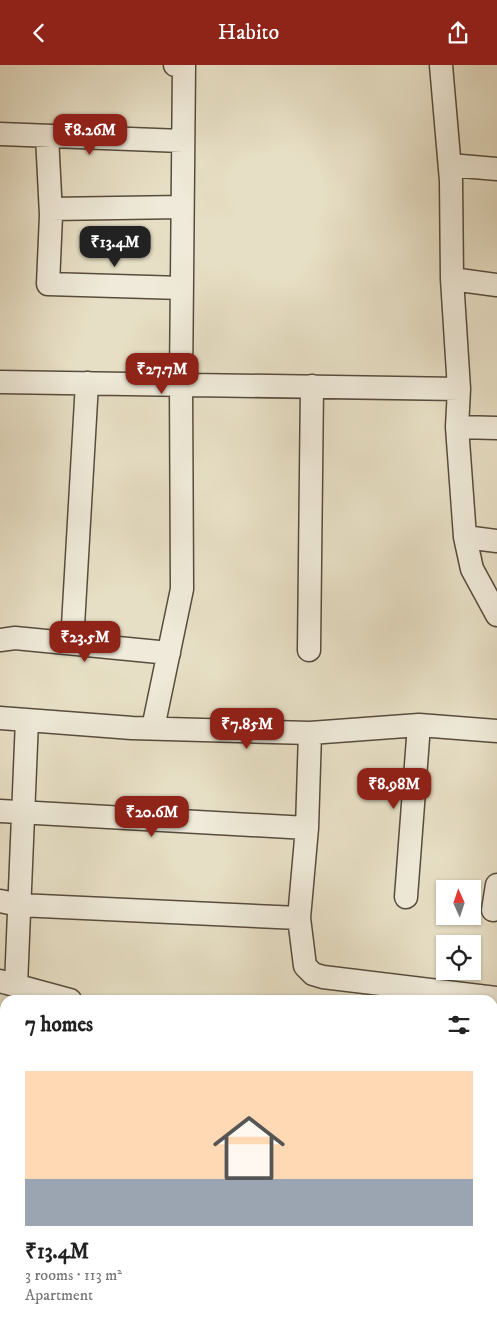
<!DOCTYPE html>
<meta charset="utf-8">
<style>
body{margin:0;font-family:"IM FELL DW Pica",serif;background:#f2f2f2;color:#222;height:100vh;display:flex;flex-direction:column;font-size:19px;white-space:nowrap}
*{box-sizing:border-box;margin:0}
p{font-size:16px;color:#767676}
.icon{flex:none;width:28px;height:28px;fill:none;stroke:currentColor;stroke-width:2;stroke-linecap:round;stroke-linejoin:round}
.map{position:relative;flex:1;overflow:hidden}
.details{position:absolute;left:0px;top:930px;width:498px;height:336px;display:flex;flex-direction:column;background:#fff;border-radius:15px 15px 0 0;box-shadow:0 1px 4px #0004}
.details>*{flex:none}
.needle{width:32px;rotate:357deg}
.controls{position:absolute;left:436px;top:815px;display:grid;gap:10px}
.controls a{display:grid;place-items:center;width:45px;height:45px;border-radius:0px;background:#fff;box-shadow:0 1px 4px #0004;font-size:25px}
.price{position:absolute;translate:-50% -42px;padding:0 11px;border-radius:10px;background:#8f2418;color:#fff;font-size:16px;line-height:32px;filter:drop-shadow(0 1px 2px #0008)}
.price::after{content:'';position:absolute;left:50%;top:30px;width:15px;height:11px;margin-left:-8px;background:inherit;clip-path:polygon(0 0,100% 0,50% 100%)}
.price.selected{background:#222;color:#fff}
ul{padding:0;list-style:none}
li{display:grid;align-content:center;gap:10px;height:265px;padding:0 25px}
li+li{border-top:1px solid #e0e0e0}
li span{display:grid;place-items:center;height:155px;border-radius:0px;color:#555}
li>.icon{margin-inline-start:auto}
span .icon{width:90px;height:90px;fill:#fffc;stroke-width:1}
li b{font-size:21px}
h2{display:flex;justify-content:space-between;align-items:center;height:60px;padding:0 25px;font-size:21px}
header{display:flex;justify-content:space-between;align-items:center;height:65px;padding:0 25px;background:#8f2418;color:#fff;font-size:22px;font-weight:600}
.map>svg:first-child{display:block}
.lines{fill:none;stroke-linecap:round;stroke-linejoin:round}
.minor-casing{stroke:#584c3d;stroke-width:25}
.minor{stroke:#efead9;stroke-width:22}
</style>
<header><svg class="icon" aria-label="back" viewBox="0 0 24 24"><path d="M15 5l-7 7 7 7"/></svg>Habito<svg class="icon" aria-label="share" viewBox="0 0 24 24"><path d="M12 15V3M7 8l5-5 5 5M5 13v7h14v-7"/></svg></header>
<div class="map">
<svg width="497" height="1266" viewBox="0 0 497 1266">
<rect width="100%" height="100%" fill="#e7dfc5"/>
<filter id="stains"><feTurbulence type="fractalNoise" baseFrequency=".004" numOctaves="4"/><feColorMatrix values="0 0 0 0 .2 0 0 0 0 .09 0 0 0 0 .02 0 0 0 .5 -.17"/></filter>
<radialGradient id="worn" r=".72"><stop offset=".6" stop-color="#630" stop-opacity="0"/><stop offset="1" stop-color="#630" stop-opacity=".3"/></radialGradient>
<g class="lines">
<defs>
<path id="minor" d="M 441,0 L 451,116 L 452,214 L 459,324 L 457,362 L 465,472 L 472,504 L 497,550
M 0,69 L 182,76
M 47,71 L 51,150 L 48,219 L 182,223
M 450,100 L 497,104
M 51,144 L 182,142
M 452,214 L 497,220
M 0,317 L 459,324
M 457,362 L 497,363
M 465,472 L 497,476
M 0,575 L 15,573 L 169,588
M 72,578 L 87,318
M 309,585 L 312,321
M 0,653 L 132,663 L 310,668 L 419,660 L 497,666
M 153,663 L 182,524 L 181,319 L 184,0 L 175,0
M 310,668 L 307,763 L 299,853 L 305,901 L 313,909 L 323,912 L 497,933
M 0,746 L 307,763
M 406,832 L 419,660
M 0,836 L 19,840 L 299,853
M 493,845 L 497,820
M 0,916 L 70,935
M 16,920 L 27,655
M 0,1036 L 5,1037
M 492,1051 L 497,1052
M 0,1169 L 5,1170
M 492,1170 L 497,1171
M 336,1261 L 355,1266
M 284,1266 L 285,1261"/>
</defs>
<use href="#minor" class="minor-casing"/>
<use href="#minor" class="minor"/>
</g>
<rect width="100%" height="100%" filter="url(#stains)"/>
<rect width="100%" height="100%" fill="url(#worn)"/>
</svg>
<div class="controls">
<a><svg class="needle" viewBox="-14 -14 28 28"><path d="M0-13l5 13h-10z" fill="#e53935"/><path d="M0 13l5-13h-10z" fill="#767676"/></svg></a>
<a><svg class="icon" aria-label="locate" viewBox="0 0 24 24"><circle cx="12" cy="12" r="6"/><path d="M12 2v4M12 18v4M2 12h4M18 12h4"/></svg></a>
</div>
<b class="price" style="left:90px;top:91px">₹8.26M</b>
<b class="price selected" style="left:115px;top:203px">₹13.4M</b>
<b class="price" style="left:162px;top:330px">₹27.7M</b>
<b class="price" style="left:85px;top:598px">₹23.5M</b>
<b class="price" style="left:247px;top:685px">₹7.85M</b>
<b class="price" style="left:394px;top:745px">₹8.98M</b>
<b class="price" style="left:152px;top:773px">₹20.6M</b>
<section class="details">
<h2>7 homes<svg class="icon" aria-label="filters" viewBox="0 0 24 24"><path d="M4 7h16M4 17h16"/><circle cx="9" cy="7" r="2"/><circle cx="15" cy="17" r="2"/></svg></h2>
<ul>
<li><span style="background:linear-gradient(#ffd9b3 70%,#9aa5b1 0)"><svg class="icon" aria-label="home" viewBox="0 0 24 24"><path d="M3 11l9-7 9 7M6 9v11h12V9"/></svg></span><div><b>₹13.4M</b><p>3 rooms · 113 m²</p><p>Apartment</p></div></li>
</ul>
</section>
</div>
